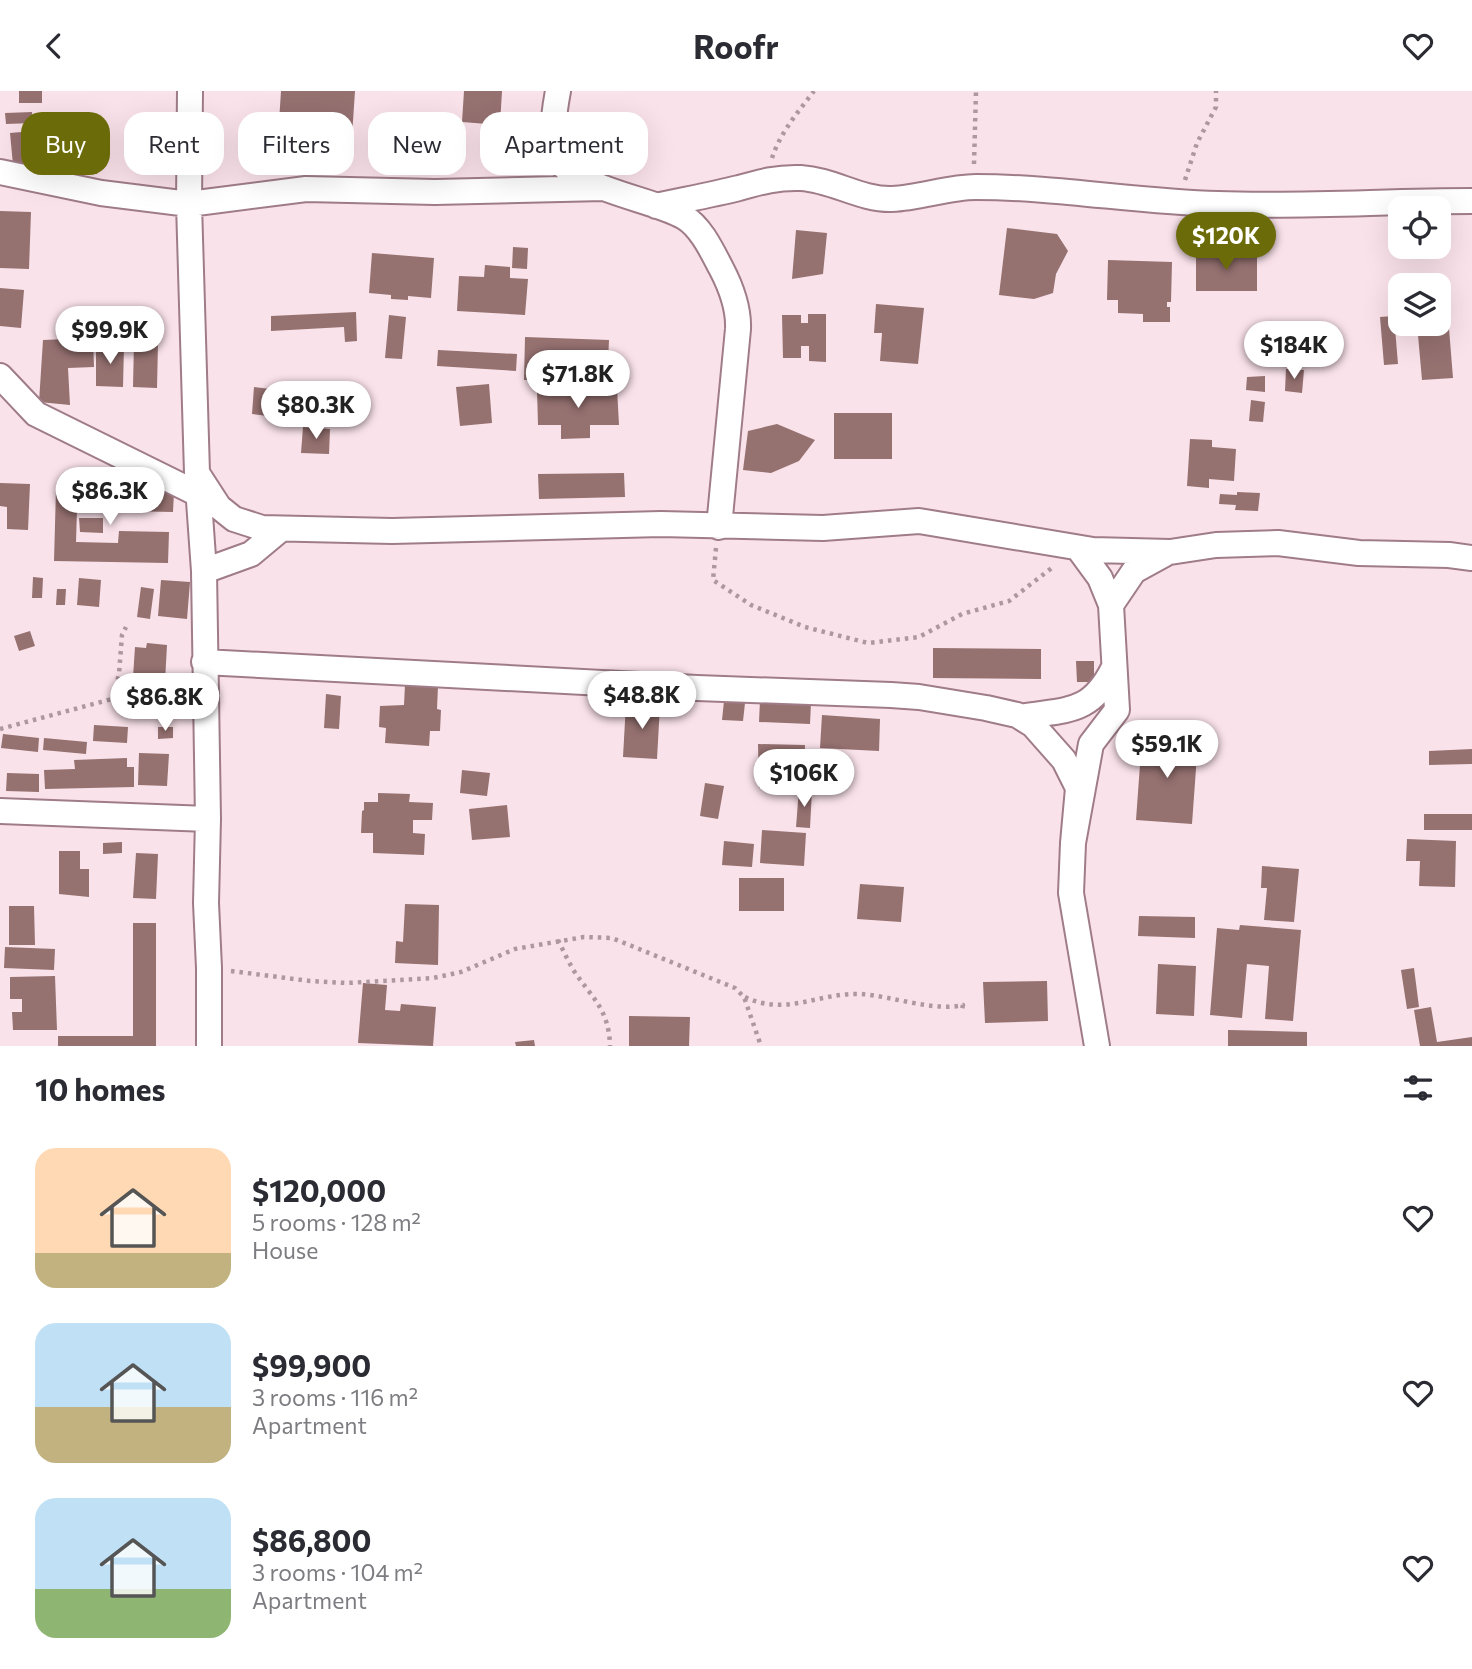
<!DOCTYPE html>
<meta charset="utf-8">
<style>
body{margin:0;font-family:Commissioner,sans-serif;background:#f2f2f3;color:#2b2b33;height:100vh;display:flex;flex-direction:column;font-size:26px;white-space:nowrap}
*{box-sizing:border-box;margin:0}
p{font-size:23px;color:#7c7c81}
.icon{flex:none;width:38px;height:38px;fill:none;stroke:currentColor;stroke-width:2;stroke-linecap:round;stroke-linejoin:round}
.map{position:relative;height:955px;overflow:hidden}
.sheet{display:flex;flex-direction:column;background:#fff;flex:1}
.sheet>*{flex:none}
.guide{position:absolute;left:21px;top:21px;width:700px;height:63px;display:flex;gap:14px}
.controls{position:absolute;left:1388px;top:105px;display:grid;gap:14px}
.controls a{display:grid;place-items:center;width:63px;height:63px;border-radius:14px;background:#fff;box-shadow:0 7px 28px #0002;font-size:35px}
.price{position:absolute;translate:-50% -60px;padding:0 16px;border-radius:24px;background:#fff;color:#222;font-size:23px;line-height:46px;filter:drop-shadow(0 2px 4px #0008)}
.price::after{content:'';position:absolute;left:50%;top:42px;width:21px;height:16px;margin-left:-10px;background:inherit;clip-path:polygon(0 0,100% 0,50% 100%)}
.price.current{background:#6c6b09;color:#fff}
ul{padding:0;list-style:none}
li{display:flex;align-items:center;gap:21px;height:175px;padding:0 35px}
li span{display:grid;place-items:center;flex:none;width:196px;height:140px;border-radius:21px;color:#555}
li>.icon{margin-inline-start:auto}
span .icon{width:84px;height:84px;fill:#fffc;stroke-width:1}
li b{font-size:30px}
h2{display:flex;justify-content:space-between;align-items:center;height:84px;padding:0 35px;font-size:30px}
.chip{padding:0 24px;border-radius:21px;background:#fff;box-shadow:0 7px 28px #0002;font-size:24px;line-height:63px}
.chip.current{background:#6c6b09;color:#fff}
header{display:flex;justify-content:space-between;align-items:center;height:91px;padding:0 35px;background:#fff;font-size:32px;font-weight:700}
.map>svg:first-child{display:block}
.building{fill:#957170}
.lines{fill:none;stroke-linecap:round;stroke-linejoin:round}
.minor-casing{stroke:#9f7c88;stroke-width:28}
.path{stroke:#ad989f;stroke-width:4.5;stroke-dasharray:3.5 5;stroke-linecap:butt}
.minor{stroke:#fff;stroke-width:24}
</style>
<header><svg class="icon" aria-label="back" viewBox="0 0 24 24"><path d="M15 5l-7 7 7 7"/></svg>Roofr<svg class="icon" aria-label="heart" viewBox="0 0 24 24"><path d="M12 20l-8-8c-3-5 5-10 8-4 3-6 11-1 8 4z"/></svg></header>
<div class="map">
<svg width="1472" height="955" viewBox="0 0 1472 955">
<rect width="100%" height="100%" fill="#fae2ea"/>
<path class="building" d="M 19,0 L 42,0 L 42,12 L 19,12 Z
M 281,0 L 355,0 L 352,45 L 334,44 L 334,39 L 309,38 L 308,47 L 278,46 Z
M 464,0 L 502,0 L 500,34 L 462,31 Z
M 32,21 L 33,32 L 6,33 L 5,22 Z
M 58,34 L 89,35 L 89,54 L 99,55 L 97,83 L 50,81 L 51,52 L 57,53 Z
M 33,40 L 36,71 L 13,74 L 10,42 Z
M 0,120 L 31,121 L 29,178 L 0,177 Z
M 1007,137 L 1057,143 L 1068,160 L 1056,183 L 1053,202 L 1034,208 L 999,204 Z
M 796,139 L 827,142 L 823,183 L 792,188 Z
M 513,156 L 528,157 L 527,178 L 512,177 Z
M 372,162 L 434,167 L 431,207 L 408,205 L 408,209 L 391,208 L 391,204 L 369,202 Z
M 1196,162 L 1257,162 L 1257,200 L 1196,200 Z
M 1108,169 L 1172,171 L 1171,211 L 1167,211 L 1167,216 L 1170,216 L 1170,231 L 1143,231 L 1143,223 L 1118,222 L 1118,209 L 1107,209 Z
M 485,174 L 510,176 L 510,187 L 528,188 L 525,224 L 457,220 L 459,185 L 484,186 Z
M 0,197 L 24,199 L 21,237 L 0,235 Z
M 876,213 L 924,217 L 918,273 L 880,270 L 882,242 L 874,242 Z
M 356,221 L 357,250 L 345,251 L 344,236 L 271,240 L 271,225 Z
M 808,223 L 826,223 L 826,271 L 809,270 L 809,255 L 801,255 L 801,267 L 783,267 L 782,224 L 801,224 L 801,232 L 808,232 Z
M 389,224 L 406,226 L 402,268 L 385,267 Z
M 1394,225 L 1398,273 L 1384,274 L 1380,226 Z
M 1448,225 L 1453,287 L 1422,289 L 1417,233 L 1438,233 L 1438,226 Z
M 525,246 L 609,249 L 607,292 L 524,289 Z
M 67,248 L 67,251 L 93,250 L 94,276 L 68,277 L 70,314 L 39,311 L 43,249 Z
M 134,251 L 158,252 L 157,297 L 133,296 Z
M 96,254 L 124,254 L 123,296 L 96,295 Z
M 438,259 L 517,263 L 516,280 L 437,275 Z
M 1286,278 L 1304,279 L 1302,302 L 1285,300 Z
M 1265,285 L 1265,301 L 1246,299 L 1247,286 Z
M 489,293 L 492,332 L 460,335 L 456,296 Z
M 254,296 L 278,299 L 275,326 L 252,323 Z
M 617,297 L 619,334 L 590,334 L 590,347 L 561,348 L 561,334 L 538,334 L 537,299 Z
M 1251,309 L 1265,311 L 1263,331 L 1249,330 Z
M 834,322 L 892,322 L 892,368 L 834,368 Z
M 777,333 L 815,349 L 799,370 L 771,382 L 743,379 L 748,340 Z
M 303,336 L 330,338 L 329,363 L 301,362 Z
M 1190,348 L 1212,349 L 1212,356 L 1236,358 L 1234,390 L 1209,388 L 1209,397 L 1187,395 Z
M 624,382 L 625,406 L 539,408 L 538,383 Z
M 0,392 L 30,393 L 28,439 L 7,438 L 7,416 L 0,415 Z
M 56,398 L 174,401 L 173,421 L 77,419 L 76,451 L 118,452 L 119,440 L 169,441 L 168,472 L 54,470 Z
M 1237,401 L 1260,402 L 1258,420 L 1235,419 L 1236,414 L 1219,413 L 1220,403 L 1237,404 Z
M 79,427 L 103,427 L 103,442 L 80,441 Z
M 33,486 L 43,487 L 42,507 L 32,507 Z
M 79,487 L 101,489 L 99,516 L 77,514 Z
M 161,489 L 190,491 L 187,528 L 158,525 Z
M 141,496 L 154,498 L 150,528 L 137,526 Z
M 57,498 L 66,498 L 65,514 L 56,514 Z
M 30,540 L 35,555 L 19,560 L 14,545 Z
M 147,552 L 167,554 L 163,627 L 142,626 L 144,602 L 132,601 L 135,556 L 146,557 Z
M 933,557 L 1041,558 L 1041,588 L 933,587 Z
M 1076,570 L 1094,570 L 1094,591 L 1077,591 Z
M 405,593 L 438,595 L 437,618 L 441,619 L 440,640 L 430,640 L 429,655 L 385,652 L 386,637 L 379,636 L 380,615 L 404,614 Z
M 326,603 L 341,605 L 339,638 L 324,637 Z
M 760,609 L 811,612 L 810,633 L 759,631 Z
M 724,610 L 745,612 L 743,630 L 722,629 Z
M 626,612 L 660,614 L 657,668 L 623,666 Z
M 822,624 L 880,628 L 879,660 L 820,657 Z
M 94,634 L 128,636 L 127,652 L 93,650 Z
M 158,636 L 173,636 L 173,647 L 158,648 Z
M 3,643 L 39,647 L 38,661 L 1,657 Z
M 1142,646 L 1198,650 L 1192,733 L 1136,729 Z
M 44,647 L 87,651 L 86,663 L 43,659 Z
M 758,653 L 805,654 L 804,691 L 779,690 L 779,697 L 759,697 Z
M 1472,658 L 1472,673 L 1429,674 L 1429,660 Z
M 139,662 L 169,663 L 167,695 L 138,694 Z
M 127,667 L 127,676 L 134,676 L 134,696 L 45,698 L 44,679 L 75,678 L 74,669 Z
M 462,679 L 490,682 L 487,705 L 460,702 Z
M 7,682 L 39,683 L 39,701 L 6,700 Z
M 705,692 L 724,695 L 718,728 L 700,725 Z
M 799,698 L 812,699 L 810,737 L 796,736 Z
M 378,702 L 410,703 L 409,711 L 433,712 L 432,729 L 413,729 L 413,742 L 425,743 L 424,764 L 373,762 L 373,742 L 361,742 L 362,720 L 364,719 L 364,711 L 378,711 Z
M 507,714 L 510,746 L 472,749 L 469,718 Z
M 1424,723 L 1472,723 L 1472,739 L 1424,739 Z
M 762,739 L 806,742 L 804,775 L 760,772 Z
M 1407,748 L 1456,750 L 1455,796 L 1419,795 L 1420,770 L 1406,770 Z
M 724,750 L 754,753 L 752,776 L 722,774 Z
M 122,751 L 122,762 L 103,763 L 103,752 Z
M 59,760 L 80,760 L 80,778 L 89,778 L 89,806 L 59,803 Z
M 136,762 L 158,763 L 156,808 L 133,807 Z
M 1262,775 L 1299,778 L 1294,831 L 1264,829 L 1267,797 L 1261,797 Z
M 739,787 L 784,787 L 784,820 L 739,820 Z
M 860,793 L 904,796 L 901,831 L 857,828 Z
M 405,813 L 439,814 L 438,874 L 395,872 L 396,850 L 403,851 Z
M 9,815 L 34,815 L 35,854 L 9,854 Z
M 1139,825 L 1195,826 L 1195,847 L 1138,845 Z
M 133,832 L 156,832 L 156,955 L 58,955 L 58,945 L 133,945 Z
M 1240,834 L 1301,839 L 1293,930 L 1265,928 L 1269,875 L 1247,873 L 1242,927 L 1210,924 L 1217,837 L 1239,839 Z
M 5,856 L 55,858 L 54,879 L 4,877 Z
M 1158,873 L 1196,875 L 1194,925 L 1156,923 Z
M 1414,877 L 1419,916 L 1407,918 L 1401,879 Z
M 55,885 L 57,939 L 13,939 L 12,921 L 22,921 L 22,908 L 10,908 L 10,886 Z
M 1047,890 L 1048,930 L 985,932 L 983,891 Z
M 363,892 L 387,894 L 385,919 L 400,920 L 401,913 L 436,916 L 433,955 L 358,952 Z
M 1431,916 L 1437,951 L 1472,946 L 1472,955 L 1420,955 L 1414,919 Z
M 629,925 L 690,926 L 689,955 L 629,955 Z
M 1228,939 L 1307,941 L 1307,955 L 1228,955 Z
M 534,949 L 535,955 L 516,955 L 515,951 Z"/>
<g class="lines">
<defs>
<path id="minor" d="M 190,0 L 189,113 L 197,382 L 204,480 L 208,728 L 206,812 L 209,877 L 209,955
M 558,0 C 555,16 550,49 556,64 C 569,97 654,108 684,126 C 701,136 712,160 721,177 C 731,196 739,216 738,238 L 719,436
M 0,81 L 101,102 L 189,113 L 306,98 L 435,101 L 604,97
M 656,115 C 683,109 711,104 739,97 C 760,91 778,86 801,87 C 833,89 861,109 892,108 C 920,107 948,96 976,96 C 1057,96 1138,111 1218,113 C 1303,116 1387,110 1472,110
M 0,285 L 36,323 L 198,403
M 197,382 L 219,416 L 234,428 L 262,437 L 392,440 L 661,433 L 823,437 L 919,430 L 1093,459 L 1170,461 L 1216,454 L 1278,452 L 1359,462 L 1449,464 L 1472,467
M 1078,457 L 1100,487 L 1111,514 L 1117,619 L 1091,653 L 1073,752 L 1071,802 L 1097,955
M 204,480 L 251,463 L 281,438
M 1111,514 L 1134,480 L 1165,463
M 204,571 L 697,597 L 891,604 L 919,606 L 986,617 L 1017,624 L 1033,634 L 1064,669 L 1078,697 L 1073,752
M 1021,626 C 1066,618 1090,624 1113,578
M 0,720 L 208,728"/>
</defs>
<use href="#minor" class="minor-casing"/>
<path class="path" d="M 772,67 C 780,42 798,21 814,0
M 974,73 L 976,0
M 1185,89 L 1197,52 L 1216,16 L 1216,0
M 716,457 L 713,489 L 751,514 L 805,536 L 868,552 L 919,546 L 962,523 L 1009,510 L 1053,476
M 0,638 L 112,608 L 119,583 L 122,544 L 126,536
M 558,849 C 563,859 568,870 574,880 C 592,907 609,918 610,955
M 231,880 L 310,890 L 347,892 L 433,887 L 461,881 L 515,858 L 584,846 L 612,847 L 735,897 L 744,906 L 761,955
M 745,906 C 787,926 819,901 861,903 C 891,905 935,921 963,914 L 962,918"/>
<use href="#minor" class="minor"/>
</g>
</svg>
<div class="controls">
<a><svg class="icon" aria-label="locate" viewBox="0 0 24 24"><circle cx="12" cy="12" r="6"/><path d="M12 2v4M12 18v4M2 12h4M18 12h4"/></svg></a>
<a><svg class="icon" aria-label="layers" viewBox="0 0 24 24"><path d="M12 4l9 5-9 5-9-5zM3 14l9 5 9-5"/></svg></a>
</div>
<b class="price current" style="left:1226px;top:181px">$120K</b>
<b class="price" style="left:110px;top:275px">$99.9K</b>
<b class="price" style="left:1294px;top:290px">$184K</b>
<b class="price" style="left:578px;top:319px">$71.8K</b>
<b class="price" style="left:316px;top:350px">$80.3K</b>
<b class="price" style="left:110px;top:436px">$86.3K</b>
<b class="price" style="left:642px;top:640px">$48.8K</b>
<b class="price" style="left:165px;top:642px">$86.8K</b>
<b class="price" style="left:1167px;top:689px">$59.1K</b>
<b class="price" style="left:804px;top:718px">$106K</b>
<div class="guide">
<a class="chip current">Buy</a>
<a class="chip">Rent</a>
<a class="chip">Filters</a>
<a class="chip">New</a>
<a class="chip">Apartment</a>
</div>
</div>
<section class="sheet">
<h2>10 homes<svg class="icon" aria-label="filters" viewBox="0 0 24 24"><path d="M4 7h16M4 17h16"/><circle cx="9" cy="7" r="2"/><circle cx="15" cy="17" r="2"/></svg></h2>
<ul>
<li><span style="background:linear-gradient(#ffd9b3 75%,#c2b280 0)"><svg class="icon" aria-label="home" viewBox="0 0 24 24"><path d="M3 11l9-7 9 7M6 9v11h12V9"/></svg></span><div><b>$120,000</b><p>5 rooms · 128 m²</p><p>House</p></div><svg class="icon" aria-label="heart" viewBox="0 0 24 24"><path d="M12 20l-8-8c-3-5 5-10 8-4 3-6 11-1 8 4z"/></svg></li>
<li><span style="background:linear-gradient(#bfe0f5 60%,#c2b280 0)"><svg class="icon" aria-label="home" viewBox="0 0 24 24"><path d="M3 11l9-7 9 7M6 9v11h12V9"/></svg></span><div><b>$99,900</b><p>3 rooms · 116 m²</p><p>Apartment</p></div><svg class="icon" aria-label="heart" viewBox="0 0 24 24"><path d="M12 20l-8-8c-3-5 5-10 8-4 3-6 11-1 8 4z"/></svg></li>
<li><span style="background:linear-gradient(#bfe0f5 65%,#8fb573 0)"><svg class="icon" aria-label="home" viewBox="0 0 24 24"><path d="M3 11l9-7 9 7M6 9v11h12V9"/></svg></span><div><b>$86,800</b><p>3 rooms · 104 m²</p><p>Apartment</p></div><svg class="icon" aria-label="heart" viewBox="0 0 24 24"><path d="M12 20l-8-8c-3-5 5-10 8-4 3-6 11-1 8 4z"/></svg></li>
</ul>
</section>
